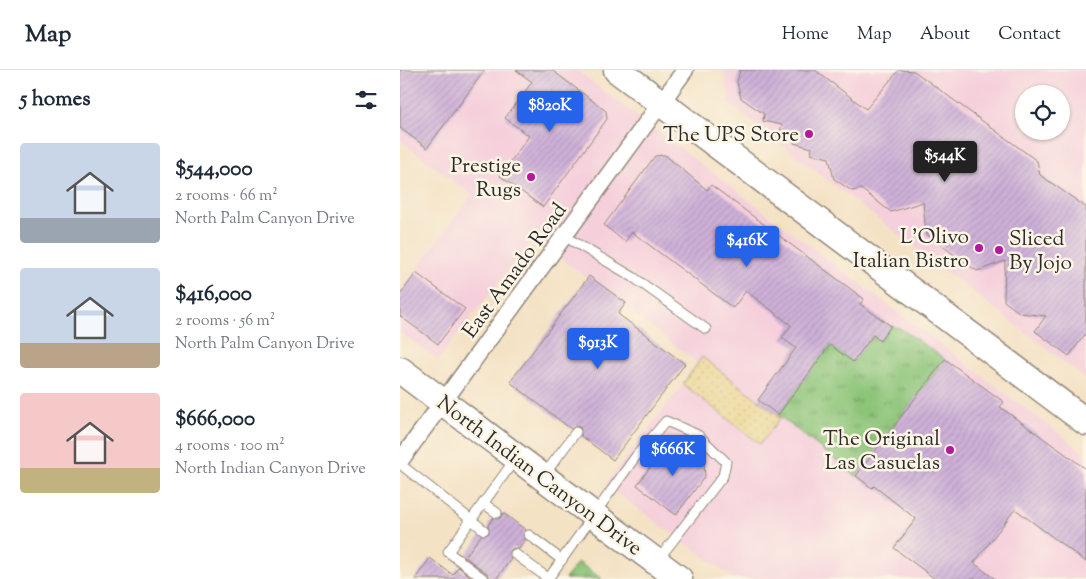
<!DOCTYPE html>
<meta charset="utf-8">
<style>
body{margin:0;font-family:"Sorts Mill Goudy",serif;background:#f6f6f7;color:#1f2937;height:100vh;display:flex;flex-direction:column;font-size:19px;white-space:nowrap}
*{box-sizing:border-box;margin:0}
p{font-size:16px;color:#747a83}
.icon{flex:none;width:28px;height:28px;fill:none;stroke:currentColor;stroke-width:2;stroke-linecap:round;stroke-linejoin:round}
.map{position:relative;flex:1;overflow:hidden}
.side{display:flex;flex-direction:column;background:#fff;width:400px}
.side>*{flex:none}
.controls{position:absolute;left:615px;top:15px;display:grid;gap:10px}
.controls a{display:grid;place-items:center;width:55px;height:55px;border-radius:50%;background:#fff;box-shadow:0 1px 4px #0004;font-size:25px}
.price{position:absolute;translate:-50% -42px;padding:0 11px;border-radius:5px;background:#2563eb;color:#fff;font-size:16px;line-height:32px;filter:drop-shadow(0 1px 2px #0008)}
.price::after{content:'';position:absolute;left:50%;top:30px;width:15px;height:11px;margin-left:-8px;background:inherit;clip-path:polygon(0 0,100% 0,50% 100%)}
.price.on{background:#222;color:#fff}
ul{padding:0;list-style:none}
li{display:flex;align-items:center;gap:15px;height:125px;padding:0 20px}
li span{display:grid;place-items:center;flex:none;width:140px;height:100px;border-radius:5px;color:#555}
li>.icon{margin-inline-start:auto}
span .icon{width:60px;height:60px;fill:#fffc;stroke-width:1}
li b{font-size:21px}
h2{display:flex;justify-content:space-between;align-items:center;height:60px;padding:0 20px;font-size:21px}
header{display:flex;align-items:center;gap:30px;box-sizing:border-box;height:70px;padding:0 25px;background:#fff;border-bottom:1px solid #e0e1e3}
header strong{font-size:24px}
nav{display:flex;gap:28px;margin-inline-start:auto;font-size:18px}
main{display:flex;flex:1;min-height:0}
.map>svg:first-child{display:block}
.built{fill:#f5cfdb;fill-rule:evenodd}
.grass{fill:url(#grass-tufts);stroke:#5c7852}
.sand{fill:url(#sand-dots);stroke:#8c8264}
.building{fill:url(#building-hatch)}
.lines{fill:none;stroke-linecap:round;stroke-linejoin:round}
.lane-casing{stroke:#908678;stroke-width:11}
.street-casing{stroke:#908678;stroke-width:19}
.primary-casing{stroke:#908678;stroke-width:29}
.lane{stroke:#fff;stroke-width:9}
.street{stroke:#fff;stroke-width:16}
.primary{stroke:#fff;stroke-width:26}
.poi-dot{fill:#b5179e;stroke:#fcf5e5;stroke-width:2}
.labels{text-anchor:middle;stroke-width:5;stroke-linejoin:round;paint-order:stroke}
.poi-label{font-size:21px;fill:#2b2b2b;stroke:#fcf5e5;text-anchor:end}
.street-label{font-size:21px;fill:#2b2b2b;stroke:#fcf5e5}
</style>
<header>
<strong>Map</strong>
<nav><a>Home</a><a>Map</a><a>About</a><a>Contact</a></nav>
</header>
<main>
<section class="side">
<h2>5 homes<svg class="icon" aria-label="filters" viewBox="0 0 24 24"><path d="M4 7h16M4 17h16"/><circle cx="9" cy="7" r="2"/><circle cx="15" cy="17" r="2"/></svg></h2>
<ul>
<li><span style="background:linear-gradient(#c9d6e8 75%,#9aa5b1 0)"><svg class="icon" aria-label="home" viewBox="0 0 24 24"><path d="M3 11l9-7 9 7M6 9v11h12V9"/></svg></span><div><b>$544,000</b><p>2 rooms · 66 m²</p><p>North Palm Canyon Drive</p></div></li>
<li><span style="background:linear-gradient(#c9d6e8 75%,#b9a48a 0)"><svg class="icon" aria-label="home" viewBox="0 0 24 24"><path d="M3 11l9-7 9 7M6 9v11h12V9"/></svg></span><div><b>$416,000</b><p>2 rooms · 56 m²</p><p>North Palm Canyon Drive</p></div></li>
<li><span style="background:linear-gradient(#f6c9c9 75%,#c2b280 0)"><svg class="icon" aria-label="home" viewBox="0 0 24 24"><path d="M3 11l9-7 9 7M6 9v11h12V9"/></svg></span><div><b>$666,000</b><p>4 rooms · 100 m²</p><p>North Indian Canyon Drive</p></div></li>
</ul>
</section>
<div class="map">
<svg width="686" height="509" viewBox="0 0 686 509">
<defs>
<pattern id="grass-tufts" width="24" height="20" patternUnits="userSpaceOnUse" patternTransform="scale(1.25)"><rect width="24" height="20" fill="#8cc478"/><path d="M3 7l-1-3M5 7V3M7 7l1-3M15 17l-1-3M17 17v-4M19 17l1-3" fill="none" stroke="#739f63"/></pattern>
<pattern id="sand-dots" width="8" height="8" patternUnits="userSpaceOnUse" patternTransform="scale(1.25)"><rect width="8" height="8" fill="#eeda9e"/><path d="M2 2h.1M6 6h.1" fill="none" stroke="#cb8" stroke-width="1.8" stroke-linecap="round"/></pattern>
<pattern id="building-hatch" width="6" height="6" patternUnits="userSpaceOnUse" patternTransform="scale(1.25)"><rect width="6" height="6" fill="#ceb1d8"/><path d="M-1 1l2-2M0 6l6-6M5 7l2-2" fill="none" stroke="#b198ba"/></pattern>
</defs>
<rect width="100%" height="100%" fill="#fcf5e5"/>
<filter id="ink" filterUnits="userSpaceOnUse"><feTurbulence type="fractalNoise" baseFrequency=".02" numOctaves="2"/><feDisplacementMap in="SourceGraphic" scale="10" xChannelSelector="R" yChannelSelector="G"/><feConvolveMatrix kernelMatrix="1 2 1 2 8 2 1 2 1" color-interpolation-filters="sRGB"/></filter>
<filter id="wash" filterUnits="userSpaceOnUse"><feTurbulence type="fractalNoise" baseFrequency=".0096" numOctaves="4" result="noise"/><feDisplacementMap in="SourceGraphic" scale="20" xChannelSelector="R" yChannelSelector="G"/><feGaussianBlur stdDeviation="1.12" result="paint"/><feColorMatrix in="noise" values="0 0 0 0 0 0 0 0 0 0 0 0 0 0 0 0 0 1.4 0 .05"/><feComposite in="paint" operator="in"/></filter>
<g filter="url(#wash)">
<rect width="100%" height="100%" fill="#f4e2c5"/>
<path class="built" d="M 0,0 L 176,0 L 686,384 L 686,509 L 335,509 L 205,415 L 299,294 L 134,167 L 38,290 L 0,262 L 0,221 L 72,125 L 0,70 Z
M 324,0 L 686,0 L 686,309 L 329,34 ZM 624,24 L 661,24 L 661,61 L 624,61 Z"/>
<path class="grass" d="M 491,256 L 500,258 L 545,289 L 456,406 L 378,345 L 430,275 L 453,291 L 473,265 L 480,271 Z
M 178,492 L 202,509 L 165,509 Z"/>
<path class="sand" d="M 302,287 L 378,345 L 380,348 L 360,374 L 283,314 Z"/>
<g id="blocks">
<path class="building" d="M 0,0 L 85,0 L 27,78 L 0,58 Z
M 116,0 L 152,0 L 206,41 L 207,49 L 143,137 L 100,106 L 129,66 L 105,48 L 132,12 Z
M 340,0 L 415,0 L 466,39 L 499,0 L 514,1 L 637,91 L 640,105 L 686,137 L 686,263 L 669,286 L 635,261 L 646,246 L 620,243 L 604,231 L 605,191 L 577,201 L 526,164 L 523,132 L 491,142 L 461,119 L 452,121 L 434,109 L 429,88 L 411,84 L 412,78 L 394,73 L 396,65 L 380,62 L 382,55 L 363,51 L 364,44 L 341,28 L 337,12 Z
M 265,85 L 307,120 L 311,115 L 464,229 L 460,234 L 491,256 L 480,271 L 473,265 L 453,292 L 430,275 L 378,345 L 358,330 L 396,278 L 382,268 L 391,255 L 346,221 L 333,238 L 232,162 L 225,172 L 204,155 L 255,86 Z
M 16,203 L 65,239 L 38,274 L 0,246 L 0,225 Z
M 189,206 L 226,233 L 218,244 L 285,294 L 213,390 L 181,366 L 180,357 L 176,356 L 171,359 L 110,312 Z
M 545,289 L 604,332 L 600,337 L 686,399 L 686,492 L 615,439 L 574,493 L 595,509 L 535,509 L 494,478 L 516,449 L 474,416 L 472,418 L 456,406 Z
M 276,373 L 304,394 L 305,406 L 276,445 L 237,415 L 265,377 Z
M 103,443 L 126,460 L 123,465 L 125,470 L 119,479 L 113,478 L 110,481 L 111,489 L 96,509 L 90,509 L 88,504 L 65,487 L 81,465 L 89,463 L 88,455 L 93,448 L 100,448 Z
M 30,488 L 53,505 L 58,497 L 74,509 L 15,509 Z"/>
</g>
</g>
<g filter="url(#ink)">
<use href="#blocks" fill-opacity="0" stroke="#908678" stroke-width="1"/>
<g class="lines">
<defs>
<path id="lane" d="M 164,166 L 233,207 L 306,259
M 0,394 L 84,460
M 144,405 L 176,362
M 83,433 L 97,443
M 129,465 L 162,490
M 115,484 L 149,509
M 84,509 L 48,482 L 116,388
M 148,509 L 236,386 L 266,351 L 298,365 L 326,392 L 323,406 L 258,490"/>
<path id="street" d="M 0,391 L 285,0"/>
<path id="primary" d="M 217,0 L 686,352
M 0,300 L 279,509"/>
</defs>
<use href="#lane" class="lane-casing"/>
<use href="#street" class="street-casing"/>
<use href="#primary" class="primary-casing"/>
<use href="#lane" class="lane"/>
<use href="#street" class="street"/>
<use href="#primary" class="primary"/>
</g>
</g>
<g class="poi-dot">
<circle cx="409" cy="64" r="5"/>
<circle cx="131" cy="107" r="5"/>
<circle cx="579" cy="178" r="5"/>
<circle cx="599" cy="180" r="5"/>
<circle cx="550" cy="380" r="5"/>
</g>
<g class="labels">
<g class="poi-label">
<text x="399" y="71">The UPS Store</text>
<text x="121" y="102">Prestige<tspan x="121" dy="24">Rugs</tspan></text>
<text x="569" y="173">L'Olivo<tspan x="569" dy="24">Italian Bistro</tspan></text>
<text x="609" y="175" text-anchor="start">Sliced<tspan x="609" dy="24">By Jojo</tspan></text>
<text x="540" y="375">The Original<tspan x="540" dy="24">Las Casuelas</tspan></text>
</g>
<g class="street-label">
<text transform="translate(114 200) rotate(-54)" y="7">East Amado Road</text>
<text transform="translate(140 405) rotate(37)" y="7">North Indian Canyon Drive</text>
</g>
</g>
</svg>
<div class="controls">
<a><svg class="icon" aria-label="locate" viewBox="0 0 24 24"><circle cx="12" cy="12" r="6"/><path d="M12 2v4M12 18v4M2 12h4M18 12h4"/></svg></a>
</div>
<b class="price" style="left:150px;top:63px">$820K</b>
<b class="price on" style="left:545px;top:113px">$544K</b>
<b class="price" style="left:347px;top:198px">$416K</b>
<b class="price" style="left:198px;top:300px">$913K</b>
<b class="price" style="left:273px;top:407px">$666K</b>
</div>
</main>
